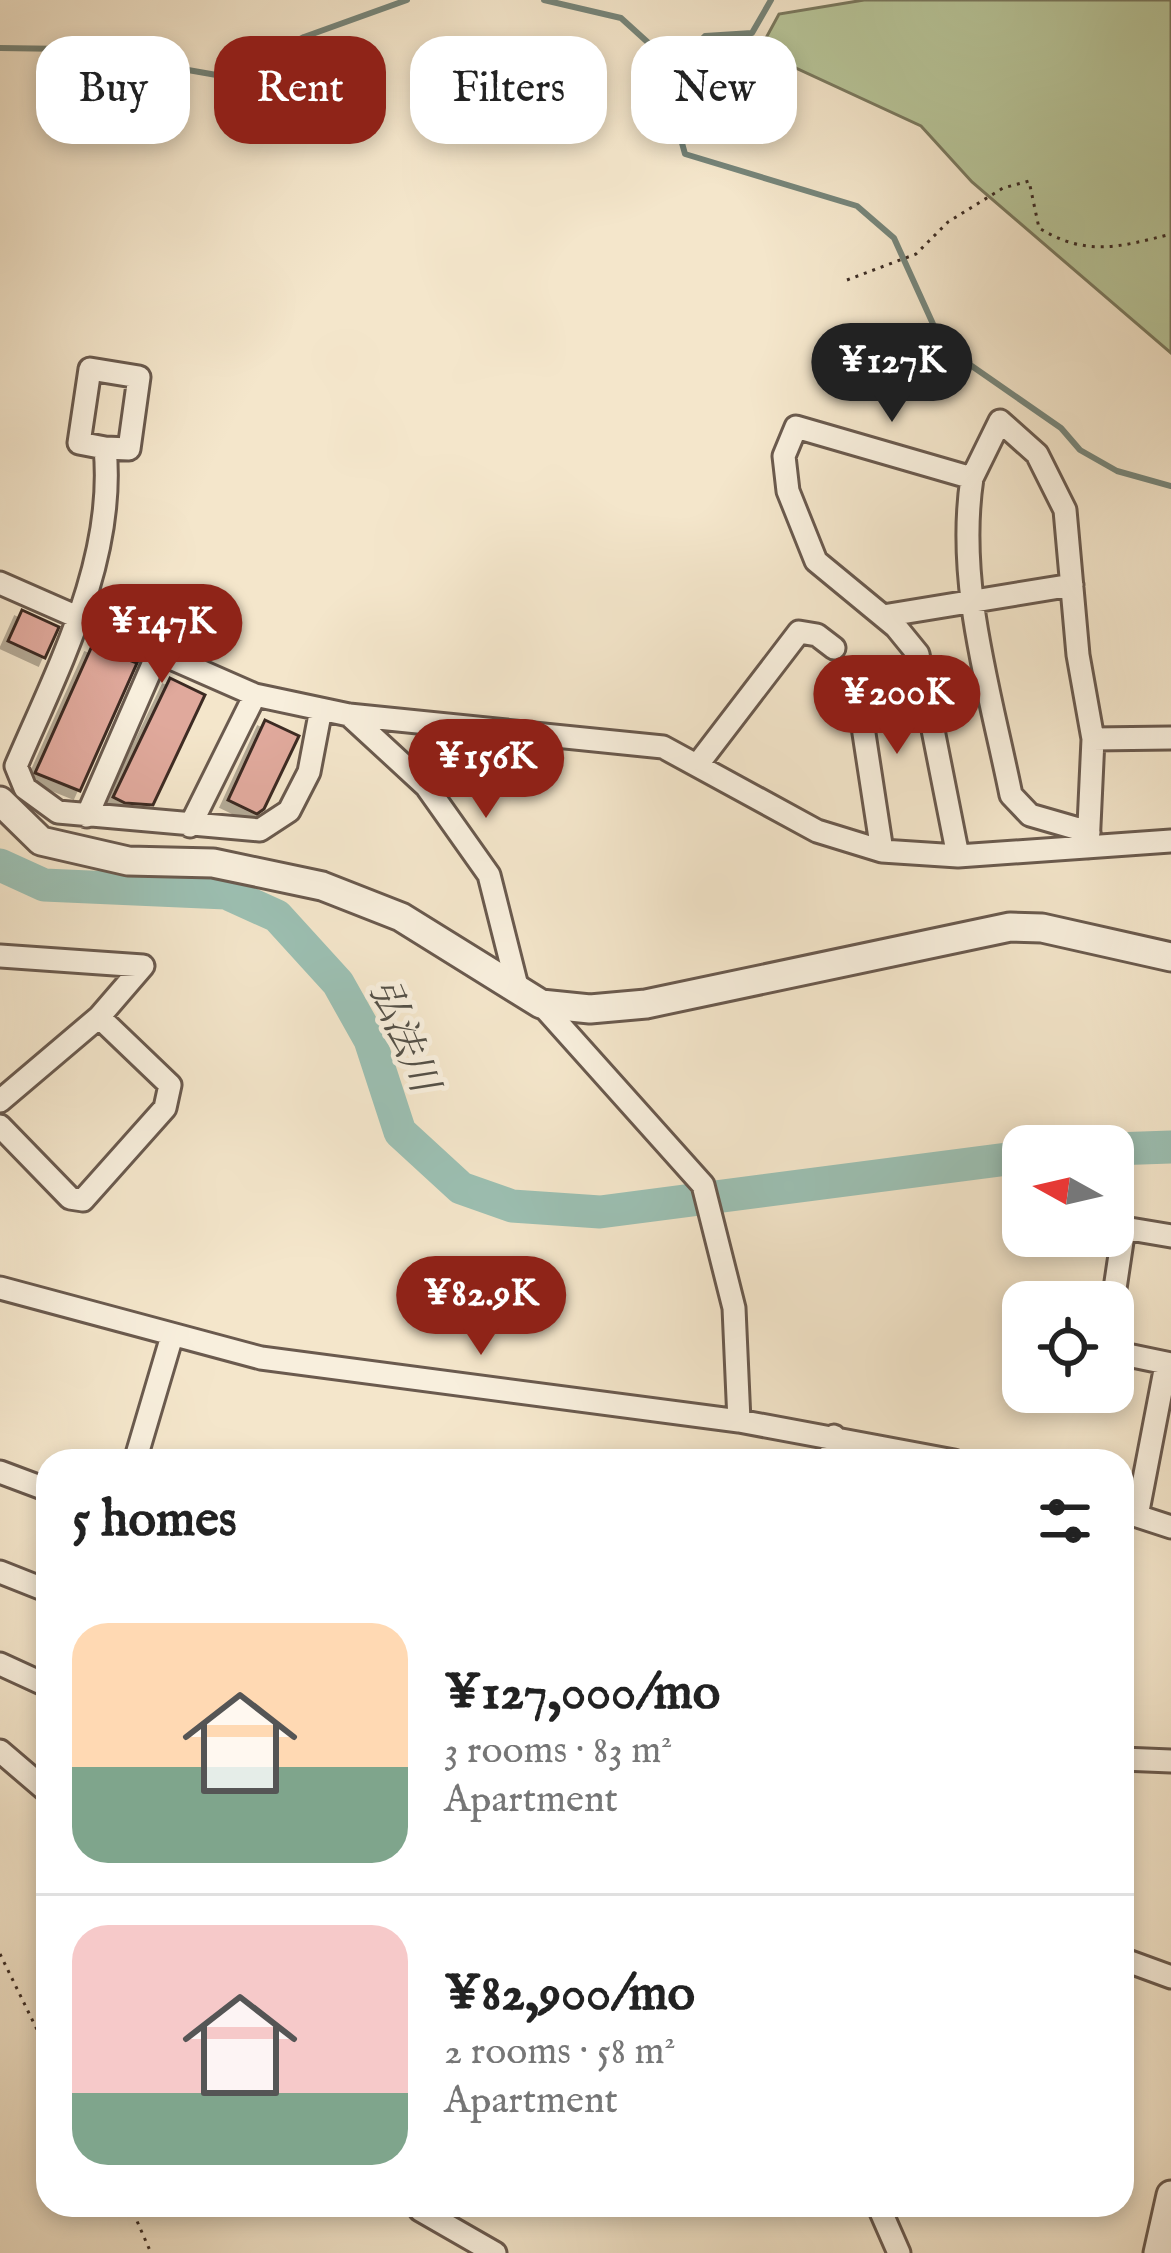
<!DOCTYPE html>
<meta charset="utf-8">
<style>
body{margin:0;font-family:"IM FELL English","Noto Serif JP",serif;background:#f2f2f2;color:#222;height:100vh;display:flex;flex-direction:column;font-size:45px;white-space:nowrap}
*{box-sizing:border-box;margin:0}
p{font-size:39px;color:#767676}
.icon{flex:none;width:66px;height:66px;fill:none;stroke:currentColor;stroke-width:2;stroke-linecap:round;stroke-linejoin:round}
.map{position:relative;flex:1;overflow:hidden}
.panel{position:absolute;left:36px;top:1449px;width:1098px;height:768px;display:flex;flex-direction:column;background:#fff;border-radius:36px;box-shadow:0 6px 18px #0003}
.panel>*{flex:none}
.guide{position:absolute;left:36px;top:36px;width:1101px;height:108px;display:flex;gap:24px}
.needle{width:78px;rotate:278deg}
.fabs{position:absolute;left:1002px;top:1125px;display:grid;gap:24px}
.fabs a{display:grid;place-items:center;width:132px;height:132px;border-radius:24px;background:#fff;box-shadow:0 6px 18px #0003;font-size:60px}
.price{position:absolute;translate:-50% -102px;padding:0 27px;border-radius:42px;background:#8f2418;color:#fff;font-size:39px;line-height:78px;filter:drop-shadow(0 3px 6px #0008)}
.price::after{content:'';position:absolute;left:50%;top:72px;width:36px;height:27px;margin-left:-18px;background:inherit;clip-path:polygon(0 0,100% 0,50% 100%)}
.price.on{background:#222;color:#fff}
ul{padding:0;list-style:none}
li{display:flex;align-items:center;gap:36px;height:300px;padding:0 36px}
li+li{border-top:3px solid #e0e0e0}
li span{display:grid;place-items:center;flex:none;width:336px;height:240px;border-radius:36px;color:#555}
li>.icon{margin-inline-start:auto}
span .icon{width:144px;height:144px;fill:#fffc;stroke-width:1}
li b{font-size:51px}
h2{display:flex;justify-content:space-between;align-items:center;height:144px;padding:0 36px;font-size:51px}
.pill{padding:0 42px;border-radius:36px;background:#fff;box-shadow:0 6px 18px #0003;font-size:42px;line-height:108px}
.pill.on{background:#8f2418;color:#fff}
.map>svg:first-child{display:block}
.green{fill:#b8c69a;stroke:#7a795f;stroke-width:3}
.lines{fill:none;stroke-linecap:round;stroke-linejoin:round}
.stream{stroke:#76857a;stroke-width:6}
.river{stroke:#9cc0b3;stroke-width:33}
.building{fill:#e0a99c;stroke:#3c2c24;stroke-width:3;filter:url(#shadow)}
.minor-casing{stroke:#6a5a4e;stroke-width:27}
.tertiary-casing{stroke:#6a5a4e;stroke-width:33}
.path{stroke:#3c2c24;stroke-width:3;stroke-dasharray:3 6;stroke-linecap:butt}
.minor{stroke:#f8efdd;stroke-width:21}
.tertiary{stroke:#f8efdd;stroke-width:27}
.labels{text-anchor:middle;stroke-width:10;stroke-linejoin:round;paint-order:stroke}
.water-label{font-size:39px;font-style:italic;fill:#545148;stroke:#f8efdd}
</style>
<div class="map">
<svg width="1171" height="2253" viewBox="0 0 1171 2253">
<defs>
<filter id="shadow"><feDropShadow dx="-7" dy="7" stdDeviation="0" flood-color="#0004"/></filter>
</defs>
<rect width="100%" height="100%" fill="#f4e6cb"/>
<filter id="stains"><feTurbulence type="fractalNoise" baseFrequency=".00167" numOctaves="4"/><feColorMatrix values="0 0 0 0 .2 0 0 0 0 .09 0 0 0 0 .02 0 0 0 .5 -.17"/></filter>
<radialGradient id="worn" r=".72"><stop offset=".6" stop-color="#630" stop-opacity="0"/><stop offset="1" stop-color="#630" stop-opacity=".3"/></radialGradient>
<path class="green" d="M 864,0 L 1171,0 L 1171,353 L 972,182 L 921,126 L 759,51 L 779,14 Z"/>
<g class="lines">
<path class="stream" d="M 544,0 L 621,18 L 675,67 L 686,89 L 679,132 L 685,154 L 857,206 L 894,238 L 943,346 L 1061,428 L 1080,450 L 1117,471 L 1171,486
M 0,48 L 68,49 L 228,77 L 304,37 L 407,0
M 675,66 L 705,36 L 752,33 L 771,0"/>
<path class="river" d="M 0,865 L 44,885 L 226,893 L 277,916 L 338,983 L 370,1040 L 400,1132 L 461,1188 L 512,1206 L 600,1212 L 1023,1157
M 1113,1149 L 1171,1147"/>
</g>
<path class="building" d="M 22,610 L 59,627 L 45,658 L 8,641 Z
M 92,646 L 137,663 L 80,791 L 35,773 Z
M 170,678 L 205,695 L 153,805 L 125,803 L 113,797 Z
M 265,720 L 299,736 L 264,809 L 257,814 L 228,800 Z"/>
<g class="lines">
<defs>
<path id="minor" d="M 105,448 L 129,449 L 139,377 L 90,369 L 79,443 L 105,448 C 116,559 58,668 16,766 L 25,788 L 58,812 L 260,830 L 289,811 L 309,772 L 321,709
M 972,478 C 956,584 990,691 1011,795 L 1030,815 L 1089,832
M 0,583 L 255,695 L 349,715 L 663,747 L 817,831 L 882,851 L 958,856 L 1171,841
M 883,616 L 1072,585
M 349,715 L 426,786 L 489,875 L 518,990
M 1093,739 L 1171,738
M 698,764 L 799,632 L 817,635 L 834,648
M 87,816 L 158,653
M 190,826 L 255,695
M 882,851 L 863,727 L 920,666
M 958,856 L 918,654 L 896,627 L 816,561 L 788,491 L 784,456 L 796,427 L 972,478 L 1000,421 L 1037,454 L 1065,510 L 1078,655 L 1093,739 L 1088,847
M 0,956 L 143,966 L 99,1017 L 0,1101
M 541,1004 L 703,1185 L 734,1308 L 739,1421
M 0,1126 L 70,1198 L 83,1200 L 165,1108 L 170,1085 L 99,1017
M 0,1288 L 261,1358 L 739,1421 L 954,1461
M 1113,1302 L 1124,1228 L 1171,1236
M 1113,1352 L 1171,1364
M 135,1461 L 172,1336
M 830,1461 L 834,1436
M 0,1472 L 48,1490
M 1122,1511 L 1171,1527
M 1137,1516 L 1166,1365
M 0,1572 L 48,1591
M 0,1664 L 48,1686
M 0,1751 L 48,1792
M 1122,1759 L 1171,1761
M 1122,1959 L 1171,1977
M 878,2205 L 899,2253
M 420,2210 L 495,2253"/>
<path id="tertiary" d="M 0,801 L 41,841 L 128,861 L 213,863 L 322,886 L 401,917 L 541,1004 L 590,1009 L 646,1004 L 1010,927 L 1042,928 L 1171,957
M 1158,2253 L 1171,2195"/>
</defs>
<use href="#minor" class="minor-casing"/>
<use href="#tertiary" class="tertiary-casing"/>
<path class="path" d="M 847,280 L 916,254 L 948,222 L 1003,188 L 1029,181 L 1039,228 C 1086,257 1120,247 1171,234
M 0,1954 L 48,2052
M 130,2205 L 151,2253"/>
<use href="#minor" class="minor"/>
<use href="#tertiary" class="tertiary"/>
</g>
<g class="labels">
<g class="water-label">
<text transform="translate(405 1035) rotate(67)" y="14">弘法川</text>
</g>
</g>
<rect width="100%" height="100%" filter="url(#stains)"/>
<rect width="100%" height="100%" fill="url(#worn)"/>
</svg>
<div class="fabs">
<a><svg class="needle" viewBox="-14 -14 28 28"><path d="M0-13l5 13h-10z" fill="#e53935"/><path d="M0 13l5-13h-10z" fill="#767676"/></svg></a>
<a><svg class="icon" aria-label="locate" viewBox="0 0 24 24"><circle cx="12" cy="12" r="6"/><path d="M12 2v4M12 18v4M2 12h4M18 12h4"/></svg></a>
</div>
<b class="price on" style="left:892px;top:425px">¥127K</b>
<b class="price" style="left:162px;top:686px">¥147K</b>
<b class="price" style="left:897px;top:757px">¥200K</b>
<b class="price" style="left:486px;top:821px">¥156K</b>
<b class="price" style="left:481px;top:1358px">¥82.9K</b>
<div class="guide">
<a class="pill">Buy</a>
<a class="pill on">Rent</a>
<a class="pill">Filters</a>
<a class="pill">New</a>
</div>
<section class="panel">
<h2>5 homes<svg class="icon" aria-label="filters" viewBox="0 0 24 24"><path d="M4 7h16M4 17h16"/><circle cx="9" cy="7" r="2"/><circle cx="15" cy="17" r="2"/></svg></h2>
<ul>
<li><span style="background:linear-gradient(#ffd9b3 60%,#7fa58c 0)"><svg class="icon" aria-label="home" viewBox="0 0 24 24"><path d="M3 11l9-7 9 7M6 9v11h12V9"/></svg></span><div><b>¥127,000/mo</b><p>3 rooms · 83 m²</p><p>Apartment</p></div></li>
<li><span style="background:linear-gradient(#f6c9c9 70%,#7fa58c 0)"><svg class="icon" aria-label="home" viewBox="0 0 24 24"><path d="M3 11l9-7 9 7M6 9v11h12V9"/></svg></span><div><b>¥82,900/mo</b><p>2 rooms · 58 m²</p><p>Apartment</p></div></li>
</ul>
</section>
</div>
